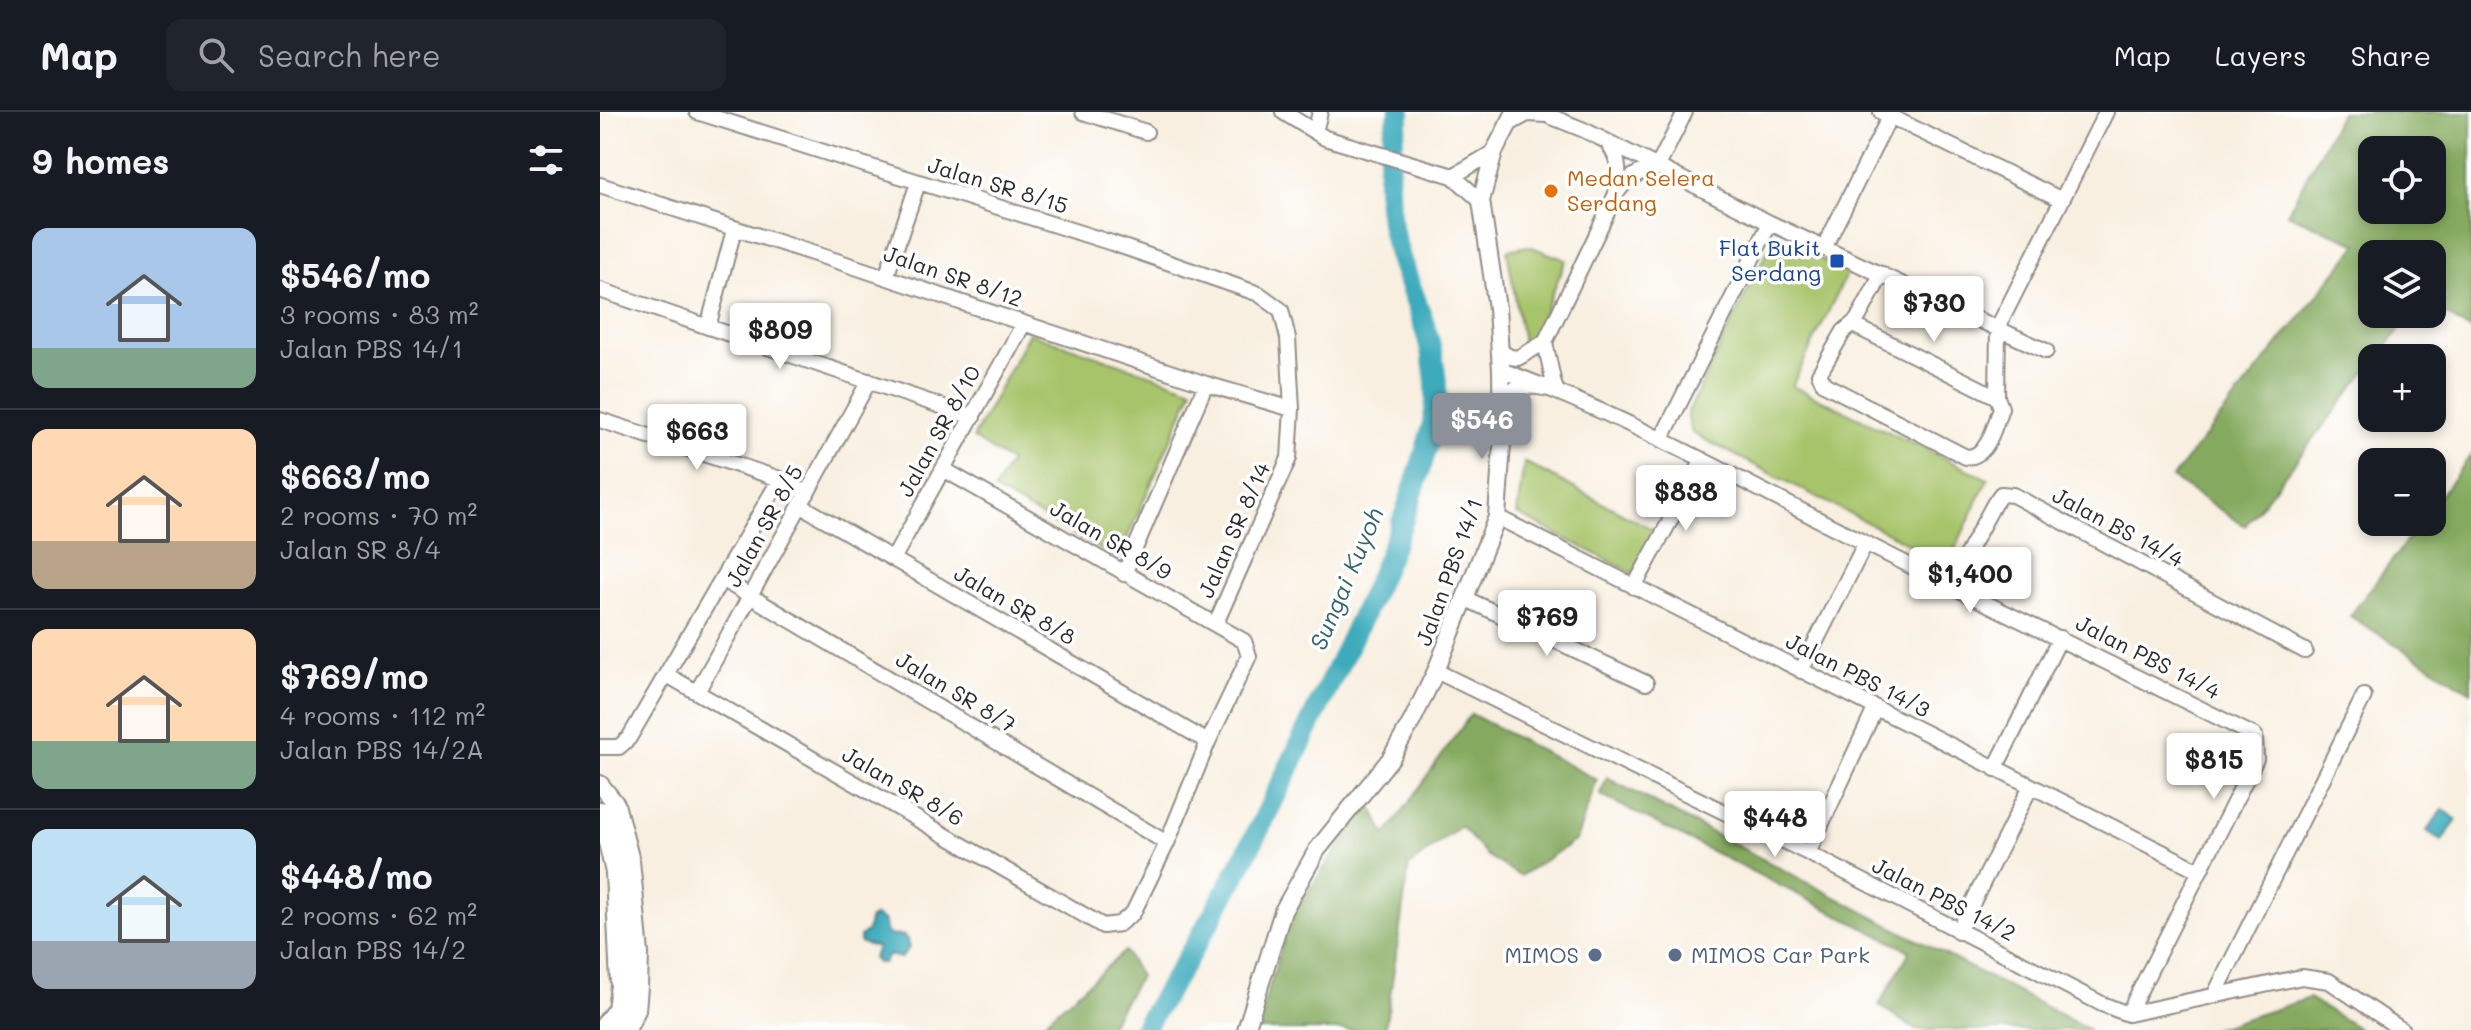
<!DOCTYPE html>
<meta charset="utf-8">
<style>
body{margin:0;font-family:Mali,sans-serif;background:#20242c;color:#f1f3f6;height:100vh;display:flex;flex-direction:column;font-size:30px;white-space:nowrap}
*{box-sizing:border-box;margin:0}
p{font-size:26px;color:#9ea1a6}
.icon{flex:none;width:44px;height:44px;fill:none;stroke:currentColor;stroke-width:2;stroke-linecap:round;stroke-linejoin:round}
.map{position:relative;flex:1;overflow:hidden}
.sheet{display:flex;flex-direction:column;background:#171b24;width:600px}
.sheet>*{flex:none}
.tools{position:absolute;left:1758px;top:24px;display:grid;gap:16px}
.tools a{display:grid;place-items:center;width:88px;height:88px;border-radius:16px;background:#171b24;box-shadow:0 4px 12px #0003;font-size:40px}
.price{position:absolute;translate:-50% -68px;padding:0 18px;border-radius:8px;background:#fff;color:#222;font-size:26px;line-height:52px;filter:drop-shadow(0 2px 4px #0008)}
.price::after{content:'';position:absolute;left:50%;top:48px;width:24px;height:18px;margin-left:-12px;background:inherit;clip-path:polygon(0 0,100% 0,50% 100%)}
.price.active{background:#8c9099;color:#fff}
ul{padding:0;list-style:none}
li{display:flex;align-items:center;gap:24px;height:200px;padding:0 32px}
li+li{border-top:2px solid #363941}
li span{display:grid;place-items:center;flex:none;width:224px;height:160px;border-radius:16px;color:#555}
li>.icon{margin-inline-start:auto}
span .icon{width:96px;height:96px;fill:#fffc;stroke-width:1}
li b{font-size:34px}
h2{display:flex;justify-content:space-between;align-items:center;height:96px;padding:0 32px;font-size:34px}
header{display:flex;align-items:center;gap:48px;box-sizing:border-box;height:112px;padding:0 40px;background:#171b24;border-bottom:2px solid #363941}
header strong{font-size:38px}
nav{display:flex;gap:44px;margin-inline-start:auto;font-size:28px}
.search{width:560px;height:72px;background:#20242c;display:flex;align-items:center;gap:20px;box-sizing:border-box;padding:0 28px;border-radius:16px;color:#9ea1a6;font-size:30px}
main{display:flex;flex:1;min-height:0}
.map>svg:first-child{display:block}
.green{fill:#a7c46b;stroke:#69784b;stroke-width:2}
.forest{fill:#85aa5f;stroke:#586a45;stroke-width:2;fill-rule:evenodd}
.water{fill:#3eabbc;stroke:#346b74;stroke-width:2}
.lines{fill:none;stroke-linecap:round;stroke-linejoin:round}
.river{stroke:#3eabbc;stroke-width:22}
.minor-casing{stroke:#928d86;stroke-width:18}
.tertiary-casing{stroke:#928d86;stroke-width:20}
.motorway-casing{stroke:#928d86;stroke-width:28}
.minor{stroke:#fff;stroke-width:14}
.tertiary{stroke:#fff;stroke-width:16}
.motorway{stroke:#fff;stroke-width:24}
.food-dot{fill:#e8710a;stroke:#fff;stroke-width:3}
.transit-dot{fill:#1a4fb4;stroke:#fff;stroke-width:3}
.service-dot{fill:#5c6f8a;stroke:#fff;stroke-width:3}
.labels{text-anchor:middle;stroke-width:7;stroke-linejoin:round;paint-order:stroke}
.food-label{font-size:22px;fill:#c56008;stroke:#fff;text-anchor:start}
.street-label{font-size:22px;fill:#2b2b2b;stroke:#fff}
.transit-label{font-size:22px;fill:#164399;stroke:#fff;text-anchor:end}
.service-label{font-size:22px;fill:#4e5e75;stroke:#fff;text-anchor:end}
.water-label{font-size:24px;font-style:italic;fill:#34656c;stroke:#fff}
</style>
<header>
<strong>Map</strong>
<div class="search"><svg class="icon" aria-label="search" viewBox="0 0 24 24"><circle cx="10" cy="10" r="6"/><path d="M15 15l6 6"/></svg>Search here</div>
<nav><a>Map</a><a>Layers</a><a>Share</a></nav>
</header>
<main>
<section class="sheet">
<h2>9 homes<svg class="icon" aria-label="filters" viewBox="0 0 24 24"><path d="M4 7h16M4 17h16"/><circle cx="9" cy="7" r="2"/><circle cx="15" cy="17" r="2"/></svg></h2>
<ul>
<li><span style="background:linear-gradient(#a9c7e8 75%,#7fa58c 0)"><svg class="icon" aria-label="home" viewBox="0 0 24 24"><path d="M3 11l9-7 9 7M6 9v11h12V9"/></svg></span><div><b>$546/mo</b><p>3 rooms · 83 m²</p><p>Jalan PBS 14/1</p></div></li>
<li><span style="background:linear-gradient(#ffd9b3 70%,#b9a48a 0)"><svg class="icon" aria-label="home" viewBox="0 0 24 24"><path d="M3 11l9-7 9 7M6 9v11h12V9"/></svg></span><div><b>$663/mo</b><p>2 rooms · 70 m²</p><p>Jalan SR 8/4</p></div></li>
<li><span style="background:linear-gradient(#ffd9b3 70%,#7fa58c 0)"><svg class="icon" aria-label="home" viewBox="0 0 24 24"><path d="M3 11l9-7 9 7M6 9v11h12V9"/></svg></span><div><b>$769/mo</b><p>4 rooms · 112 m²</p><p>Jalan PBS 14/2A</p></div></li>
<li><span style="background:linear-gradient(#bfe0f5 70%,#9aa5b1 0)"><svg class="icon" aria-label="home" viewBox="0 0 24 24"><path d="M3 11l9-7 9 7M6 9v11h12V9"/></svg></span><div><b>$448/mo</b><p>2 rooms · 62 m²</p><p>Jalan PBS 14/2</p></div></li>
</ul>
</section>
<div class="map">
<svg width="1871" height="918" viewBox="0 0 1871 918">
<rect width="100%" height="100%" fill="#fff"/>
<filter id="ink" filterUnits="userSpaceOnUse"><feTurbulence type="fractalNoise" baseFrequency=".0125" numOctaves="2"/><feDisplacementMap in="SourceGraphic" scale="16" xChannelSelector="R" yChannelSelector="G"/><feConvolveMatrix kernelMatrix="1 2 1 2 8 2 1 2 1" color-interpolation-filters="sRGB"/></filter>
<filter id="wash" filterUnits="userSpaceOnUse"><feTurbulence type="fractalNoise" baseFrequency=".006" numOctaves="4" result="noise"/><feDisplacementMap in="SourceGraphic" scale="32" xChannelSelector="R" yChannelSelector="G"/><feGaussianBlur stdDeviation="1.8" result="paint"/><feColorMatrix in="noise" values="0 0 0 0 0 0 0 0 0 0 0 0 0 0 0 0 0 1.4 0 .05"/><feComposite in="paint" operator="in"/></filter>
<g filter="url(#wash)">
<rect width="100%" height="100%" fill="#f8efe0"/>
<path class="green" d="M 1187,133 L 1248,159 L 1192,274 L 1388,367 L 1348,452 L 1092,321 L 1087,302 L 1168,137 Z
M 929,134 L 966,148 L 939,213 L 924,236 L 907,138 Z
M 429,221 L 593,277 L 518,447 L 394,378 L 410,350 L 373,326 Z
M 924,350 L 1056,419 L 1033,461 L 917,402 Z"/>
<path class="forest" d="M 1741,0 L 1871,0 L 1871,219 L 1832,193 L 1832,142 L 1772,142 L 1772,202 L 1812,202 L 1777,246 L 1772,246 L 1772,252 L 1645,414 L 1572,366 L 1758,132 L 1687,102 ZM 1832,38 L 1832,98 L 1772,98 L 1772,38 Z
M 1871,343 L 1871,580 L 1750,504 L 1821,410 L 1832,410 L 1832,395 Z
M 871,602 L 997,668 L 976,728 L 920,764 L 886,743 L 861,714 L 809,754 L 785,918 L 656,918 L 691,804 L 769,691 L 786,723 Z
M 1007,666 L 1490,918 L 1315,918 L 1279,893 L 1310,839 L 1000,683 Z
M 525,839 L 540,864 L 507,918 L 435,918 Z
M 1709,886 L 1761,918 L 1611,918 Z"/>
<path class="water" d="M 1843,697 L 1857,708 L 1842,729 L 1827,719 Z
M 274,804 L 284,809 L 287,821 L 292,824 L 302,823 L 307,827 L 309,836 L 301,846 L 289,843 L 283,851 L 277,851 L 273,846 L 277,835 L 260,831 L 260,825 L 267,819 L 269,808 Z"/>
<g class="lines">
<path class="river" d="M 543,918 C 568,877 595,836 618,794 C 663,714 700,631 740,550 C 771,486 799,427 819,360 C 826,338 835,312 836,289 C 839,242 816,191 801,149 C 784,100 784,49 800,0"/>
</g>
</g>
<g filter="url(#ink)">
<g class="lines">
<defs>
<path id="minor" d="M 97,0 L 512,131 L 659,182 L 681,198 L 688,226 L 692,297 L 689,346 L 616,511
M 483,0 L 546,20
M 683,0 L 725,26 L 853,64 L 881,89
M 1281,0 L 1462,88
M 907,13 L 927,2 L 947,3 L 984,18 L 1170,111 L 1446,239
M 715,20 L 720,0
M 1009,33 C 1021,49 1019,63 1016,81
M 1057,56 L 1085,0
M 853,64 L 894,40
M 0,73 L 243,151 L 606,272 L 692,297
M 1224,136 L 1292,0
M 1282,162 L 1257,208 L 1244,219 L 1219,262 L 1224,272 L 1366,345 C 1389,345 1394,314 1401,296 L 1397,285 L 1398,215 L 1506,0
M 286,165 L 318,71
M 0,178 L 373,305
M 1253,213 L 1397,285
M 108,215 L 134,118
M 945,230 L 955,277
M 900,239 L 910,245 L 918,246 L 945,230 L 1016,82 C 1026,67 1039,58 1057,56
M 901,258 C 1027,304 1144,371 1263,430 C 1393,496 1525,558 1655,624 L 1656,647 L 1528,902
M 0,308 L 180,367 L 207,382
M 1061,328 L 1170,111
M 200,393 L 608,630
M 897,405 L 1600,759
M 293,447 L 424,211
M 524,462 L 606,272
M 123,468 L 567,731
M 1350,473 L 1394,392 L 1401,382 L 1413,383 L 1705,539
M 1034,475 L 1103,348
M 864,486 L 1046,571
M 836,559 L 1208,741 L 1502,892 L 1528,902 L 1702,865 L 1729,869 L 1802,918
M 1201,559 L 1265,432
M 67,563 L 503,814 L 519,812 L 533,801 L 567,731 L 608,630 L 649,544 L 644,529 L 343,357
M 97,580 L 269,269
M 0,635 L 19,635 L 29,626 L 180,367
M 1395,657 L 1460,526
M 1208,741 L 1275,597
M 1358,820 L 1430,676
M 1615,882 L 1764,584"/>
<path id="tertiary" d="M 902,294 C 917,268 928,272 955,277
M 0,672 L 16,692 L 31,749 L 34,778 L 40,842 L 39,875 L 37,898 L 27,918
M 646,918 L 683,799 L 717,738 L 791,646 L 812,609 L 836,559 L 897,405 L 902,332 L 901,258 L 897,196 L 881,89 L 894,40 L 915,0"/>
<path id="motorway" d="M 0,702 L 10,725 L 18,760 L 23,873 L 20,898 L 5,918"/>
</defs>
<use href="#minor" class="minor-casing"/>
<use href="#tertiary" class="tertiary-casing"/>
<use href="#motorway" class="motorway-casing"/>
<use href="#minor" class="minor"/>
<use href="#tertiary" class="tertiary"/>
<use href="#motorway" class="motorway"/>
</g>
</g>
<circle class="food-dot" cx="951" cy="79" r="8"/>
<rect class="transit-dot" x="1229" y="141" width="16" height="16" rx="4"/>
<g class="service-dot">
<circle cx="995" cy="843" r="8"/>
<circle cx="1075" cy="843" r="8"/>
</g>
<g class="labels">
<g class="food-label">
<text x="967" y="74">Medan Selera<tspan x="967" dy="25">Serdang</tspan></text>
</g>
<g class="street-label">
<text transform="translate(398 73) rotate(17)" y="8">Jalan SR 8/15</text>
<text transform="translate(353 164) rotate(19)" y="8">Jalan SR 8/12</text>
<text transform="translate(339 319) rotate(-61)" y="8">Jalan SR 8/10</text>
<text transform="translate(164 414) rotate(-61)" y="8">Jalan SR 8/5</text>
<text transform="translate(1518 415) rotate(28)" y="8">Jalan BS 14/4</text>
<text transform="translate(634 418) rotate(-66)" y="8">Jalan SR 8/14</text>
<text transform="translate(511 428) rotate(30)" y="8">Jalan SR 8/9</text>
<text transform="translate(849 460) rotate(-70)" y="8">Jalan PBS 14/1</text>
<text transform="translate(415 493) rotate(30)" y="8">Jalan SR 8/8</text>
<text transform="translate(1548 545) rotate(27)" y="8">Jalan PBS 14/4</text>
<text transform="translate(1258 563) rotate(27)" y="8">Jalan PBS 14/3</text>
<text transform="translate(356 580) rotate(31)" y="8">Jalan SR 8/7</text>
<text transform="translate(303 674) rotate(30)" y="8">Jalan SR 8/6</text>
<text transform="translate(1344 787) rotate(27)" y="8">Jalan PBS 14/2</text>
</g>
<g class="transit-label">
<text x="1221" y="144">Flat Bukit<tspan x="1221" dy="25">Serdang</tspan></text>
</g>
<g class="service-label">
<text x="979" y="851">MIMOS</text>
<text x="1091" y="851" text-anchor="start">MIMOS Car Park</text>
</g>
<g class="water-label">
<text transform="translate(747 467) rotate(-67)" y="8">Sungai Kuyoh</text>
</g>
</g>
</svg>
<div class="tools">
<a><svg class="icon" aria-label="locate" viewBox="0 0 24 24"><circle cx="12" cy="12" r="6"/><path d="M12 2v4M12 18v4M2 12h4M18 12h4"/></svg></a>
<a><svg class="icon" aria-label="layers" viewBox="0 0 24 24"><path d="M12 4l9 5-9 5-9-5zM3 14l9 5 9-5"/></svg></a>
<a>+</a>
<a>−</a>
</div>
<b class="price" style="left:1334px;top:232px">$730</b>
<b class="price" style="left:180px;top:259px">$809</b>
<b class="price active" style="left:882px;top:349px">$546</b>
<b class="price" style="left:97px;top:360px">$663</b>
<b class="price" style="left:1086px;top:421px">$838</b>
<b class="price" style="left:1370px;top:503px">$1,400</b>
<b class="price" style="left:947px;top:546px">$769</b>
<b class="price" style="left:1614px;top:689px">$815</b>
<b class="price" style="left:1175px;top:747px">$448</b>
</div>
</main>
